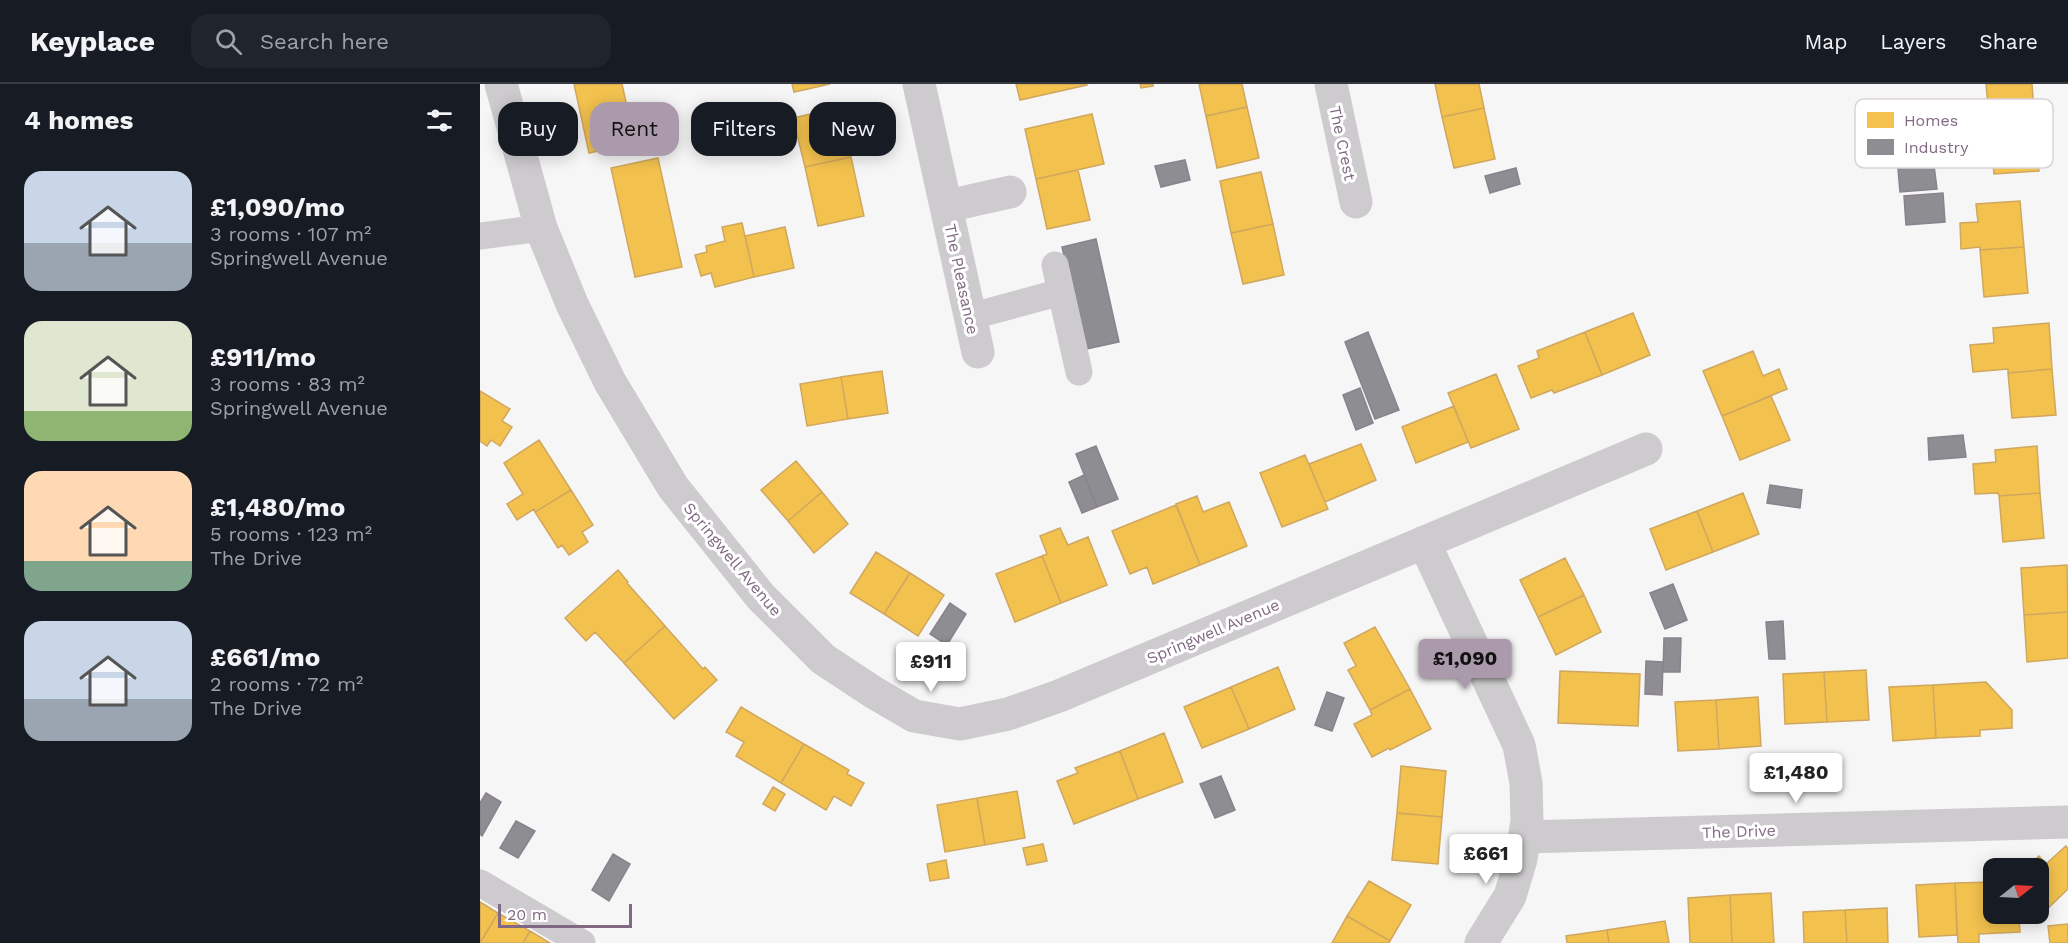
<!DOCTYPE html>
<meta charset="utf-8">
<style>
body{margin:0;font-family:"Work Sans",sans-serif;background:#20242c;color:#f1f3f6;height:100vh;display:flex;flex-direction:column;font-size:22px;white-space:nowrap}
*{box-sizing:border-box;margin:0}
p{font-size:20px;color:#9ea1a6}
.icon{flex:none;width:33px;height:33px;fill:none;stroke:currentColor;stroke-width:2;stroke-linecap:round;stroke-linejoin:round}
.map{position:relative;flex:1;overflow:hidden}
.panel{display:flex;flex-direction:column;background:#171b24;width:480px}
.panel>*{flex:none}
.hud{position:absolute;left:18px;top:18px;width:570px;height:54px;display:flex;gap:12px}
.needle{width:39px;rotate:72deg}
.controls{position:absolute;left:1503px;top:774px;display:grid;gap:12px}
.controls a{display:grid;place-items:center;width:66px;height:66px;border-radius:12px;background:#171b24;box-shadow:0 3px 15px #0003;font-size:30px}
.scale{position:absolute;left:18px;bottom:15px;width:134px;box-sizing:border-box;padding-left:6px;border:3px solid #826983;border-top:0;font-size:16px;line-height:21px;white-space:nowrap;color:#826983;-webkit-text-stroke:4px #fff;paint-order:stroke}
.price{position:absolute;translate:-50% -51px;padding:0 14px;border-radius:6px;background:#fff;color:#222;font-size:20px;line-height:39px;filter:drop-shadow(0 2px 3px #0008)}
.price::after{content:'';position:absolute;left:50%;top:36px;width:18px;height:14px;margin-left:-9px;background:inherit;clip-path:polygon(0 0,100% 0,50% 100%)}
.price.current{background:#ab9aab;color:#111}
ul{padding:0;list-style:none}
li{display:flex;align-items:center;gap:18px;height:150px;padding:0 24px}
li span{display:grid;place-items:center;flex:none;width:168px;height:120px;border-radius:18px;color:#555}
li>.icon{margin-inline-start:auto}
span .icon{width:72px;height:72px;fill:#fffc;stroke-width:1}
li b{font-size:26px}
h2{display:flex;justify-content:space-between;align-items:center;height:72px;padding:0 24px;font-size:26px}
.pill{padding:0 21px;border-radius:18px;background:#171b24;box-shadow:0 3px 15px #0003;font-size:21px;line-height:54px}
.pill.current{background:#ab9aab;color:#111}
header{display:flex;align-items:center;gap:36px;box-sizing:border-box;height:84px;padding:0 30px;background:#171b24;border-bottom:2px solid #363941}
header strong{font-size:28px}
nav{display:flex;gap:33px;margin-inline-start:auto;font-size:21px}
.search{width:420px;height:54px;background:#20242c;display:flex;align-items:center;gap:15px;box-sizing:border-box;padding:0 21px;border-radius:18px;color:#9ea1a6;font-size:22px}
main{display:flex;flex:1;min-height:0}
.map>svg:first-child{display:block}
.homes{fill:#f2c14e;stroke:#d0a75e;stroke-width:1.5}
.industry{fill:#8d8d92;stroke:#8a828e;stroke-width:1.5}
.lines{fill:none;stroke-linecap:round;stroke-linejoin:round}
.service{stroke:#cdcbcd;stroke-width:27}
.minor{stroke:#cdcbcd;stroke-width:33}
.labels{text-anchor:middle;stroke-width:6;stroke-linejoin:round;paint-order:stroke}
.street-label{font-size:16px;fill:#826983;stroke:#fff}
.key{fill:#fff;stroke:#dad2da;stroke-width:1.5}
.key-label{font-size:16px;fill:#826983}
</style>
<header>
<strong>Keyplace</strong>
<div class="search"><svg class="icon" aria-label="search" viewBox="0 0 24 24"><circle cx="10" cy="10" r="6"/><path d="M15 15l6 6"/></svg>Search here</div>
<nav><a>Map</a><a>Layers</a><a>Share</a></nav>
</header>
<main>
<section class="panel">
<h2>4 homes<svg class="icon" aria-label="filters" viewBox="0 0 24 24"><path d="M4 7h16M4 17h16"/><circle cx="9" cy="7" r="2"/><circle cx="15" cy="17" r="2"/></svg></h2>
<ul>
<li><span style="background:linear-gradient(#c9d6e8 60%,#9aa5b1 0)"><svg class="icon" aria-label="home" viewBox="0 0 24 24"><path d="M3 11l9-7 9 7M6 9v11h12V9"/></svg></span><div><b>£1,090/mo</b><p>3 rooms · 107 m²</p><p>Springwell Avenue</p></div></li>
<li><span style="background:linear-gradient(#dfe7d0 75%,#8fb573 0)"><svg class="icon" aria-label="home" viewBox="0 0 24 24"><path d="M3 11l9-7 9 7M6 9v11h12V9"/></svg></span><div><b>£911/mo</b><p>3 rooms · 83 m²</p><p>Springwell Avenue</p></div></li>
<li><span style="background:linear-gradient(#ffd9b3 75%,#7fa58c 0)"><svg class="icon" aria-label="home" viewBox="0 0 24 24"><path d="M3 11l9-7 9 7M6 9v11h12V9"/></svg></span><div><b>£1,480/mo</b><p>5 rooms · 123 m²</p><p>The Drive</p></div></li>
<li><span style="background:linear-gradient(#c9d6e8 65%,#9aa5b1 0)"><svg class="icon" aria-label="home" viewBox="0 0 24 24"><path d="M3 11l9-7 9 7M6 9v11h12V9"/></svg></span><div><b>£661/mo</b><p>2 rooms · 72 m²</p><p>The Drive</p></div></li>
</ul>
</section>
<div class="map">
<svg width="1588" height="859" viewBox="0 0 1588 859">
<rect width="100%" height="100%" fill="#f6f6f6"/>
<path class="homes" d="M 94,0 L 142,0 L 155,59 L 109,69 Z
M 312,0 L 350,0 L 314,8 Z
M 536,0 L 606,0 L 607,1 L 540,16 Z
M 660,0 L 673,0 L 673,2 L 661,4 Z
M 719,0 L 762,0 L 767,23 L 726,32 Z
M 955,0 L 999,0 L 1004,24 L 962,33 Z
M 1506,0 L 1552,0 L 1555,40 L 1510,43 Z
M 361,23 L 371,73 L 325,83 L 313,34 Z
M 767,23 L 779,74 L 737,84 L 726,32 Z
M 1004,24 L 1015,75 L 974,84 L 962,33 Z
M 612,30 L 624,80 L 556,95 L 545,45 Z
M 1555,40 L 1559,87 L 1514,90 L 1510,43 Z
M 371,73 L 384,132 L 338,142 L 325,83 Z
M 178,74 L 202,183 L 155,193 L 131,84 Z
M 598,86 L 610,136 L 567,145 L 556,95 Z
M 781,88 L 793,140 L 751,149 L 740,97 Z
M 1540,117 L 1544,163 L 1500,166 L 1500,163 L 1481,165 L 1480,139 L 1498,138 L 1496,120 Z
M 262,139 L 274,193 L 235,203 L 231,189 L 221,192 L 215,171 L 227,168 L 226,162 L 245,157 L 242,143 Z
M 793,140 L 804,191 L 763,200 L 751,149 Z
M 305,143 L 314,184 L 274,193 L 265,152 Z
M 1544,163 L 1548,209 L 1504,213 L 1500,166 Z
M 1153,229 L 1170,271 L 1122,291 L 1105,248 Z
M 1569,239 L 1572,285 L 1528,289 L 1528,285 L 1493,288 L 1490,261 L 1514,259 L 1513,244 Z
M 1105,248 L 1122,291 L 1074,309 L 1072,306 L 1051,314 L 1038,282 L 1059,274 L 1057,267 Z
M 1273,267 L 1283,292 L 1299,285 L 1307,305 L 1242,332 L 1223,287 Z
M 1572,285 L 1576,331 L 1532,334 L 1528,289 Z
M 402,287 L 408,329 L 368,335 L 361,293 Z
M 1016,290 L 1039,345 L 991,364 L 968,309 Z
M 361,293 L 368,335 L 327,342 L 320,300 Z
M 0,307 L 30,325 L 22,337 L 32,343 L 20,362 L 11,356 L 7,362 L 0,357 Z
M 1291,312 L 1310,356 L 1260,376 L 1242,332 Z
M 974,322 L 988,358 L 936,379 L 922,343 Z
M 59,356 L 91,406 L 55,428 L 54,425 L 37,436 L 27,420 L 43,410 L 24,379 Z
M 881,360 L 896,396 L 845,418 L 829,380 Z
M 1557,362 L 1560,409 L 1519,412 L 1518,409 L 1495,410 L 1493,380 L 1516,378 L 1515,366 Z
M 825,371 L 848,425 L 802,443 L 780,389 Z
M 316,377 L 342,408 L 308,437 L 281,406 Z
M 91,406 L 113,441 L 102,448 L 108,458 L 89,471 L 82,461 L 78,464 L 55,428 Z
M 342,408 L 368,440 L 334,469 L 308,437 Z
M 1263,409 L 1279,450 L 1233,468 L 1217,427 Z
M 1560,409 L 1564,454 L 1523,458 L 1519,412 Z
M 717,412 L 723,428 L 749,418 L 767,462 L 720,481 L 696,420 Z
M 696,421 L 720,481 L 673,500 L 667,483 L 650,490 L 632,447 Z
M 1217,427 L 1233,468 L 1186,486 L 1170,445 Z
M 580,444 L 588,461 L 608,453 L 627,501 L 581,519 L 562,472 L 567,470 L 560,452 Z
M 396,468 L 430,489 L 404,530 L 370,509 Z
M 562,472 L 581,519 L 535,538 L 516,490 Z
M 1085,474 L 1104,511 L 1058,533 L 1040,496 Z
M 1587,481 L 1588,528 L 1544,531 L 1541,484 Z
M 138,486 L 148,498 L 147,499 L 185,542 L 144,579 L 115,548 L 106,557 L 85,534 Z
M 430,489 L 464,511 L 438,552 L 404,530 Z
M 1104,511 L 1121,548 L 1076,571 L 1058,533 Z
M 1588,528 L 1588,574 L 1547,578 L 1544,531 Z
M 185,542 L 223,585 L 225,583 L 237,596 L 194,635 L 144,579 Z
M 895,543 L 930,605 L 890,626 L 868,586 L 876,582 L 864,559 Z
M 798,583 L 815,625 L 769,645 L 751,603 Z
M 1386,586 L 1389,636 L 1347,638 L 1344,588 Z
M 1080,587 L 1160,590 L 1158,642 L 1078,639 Z
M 1344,588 L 1347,638 L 1305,640 L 1303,590 Z
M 1506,598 L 1532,626 L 1532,644 L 1500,646 L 1500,652 L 1456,654 L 1453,601 Z
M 1453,601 L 1456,654 L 1413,657 L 1409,603 Z
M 751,603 L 769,645 L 722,664 L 704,623 Z
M 930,605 L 951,645 L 910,666 L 909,664 L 892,673 L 874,640 L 892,631 L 890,626 Z
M 1278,613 L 1281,662 L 1239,665 L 1236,616 Z
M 1236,616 L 1239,665 L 1198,667 L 1195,618 Z
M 261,623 L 324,660 L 301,699 L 256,672 L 264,658 L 246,648 Z
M 684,649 L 703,698 L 658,715 L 640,667 Z
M 324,660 L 369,686 L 367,690 L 384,699 L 371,722 L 354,712 L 346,726 L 301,699 Z
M 640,667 L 658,715 L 594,740 L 577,697 L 598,689 L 595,684 Z
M 921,682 L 966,687 L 962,733 L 917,729 Z
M 293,703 L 305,710 L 295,727 L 283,720 Z
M 537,707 L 545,754 L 505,761 L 497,714 Z
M 497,714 L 505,761 L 465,768 L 457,721 Z
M 917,729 L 962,733 L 958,780 L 912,776 Z
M 563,760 L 567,777 L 547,781 L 543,764 Z
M 1586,762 L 1588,765 L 1588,805 L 1560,832 L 1539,833 L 1540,848 L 1499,850 L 1499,859 L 1478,859 L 1475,799 L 1513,798 L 1514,791 L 1514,830 L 1558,830 L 1558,784 L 1546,784 L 1559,772 L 1566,780 Z
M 466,776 L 469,794 L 450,797 L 447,780 Z
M 889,797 L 931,821 L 910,857 L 867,832 Z
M 1475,799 L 1477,851 L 1439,853 L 1436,801 Z
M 1291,809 L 1294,859 L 1252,859 L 1250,811 Z
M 1250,811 L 1252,859 L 1210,859 L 1208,814 Z
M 0,818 L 18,829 L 0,859 Z
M 1407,824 L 1408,859 L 1367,859 L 1365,826 Z
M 1365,826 L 1367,859 L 1324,859 L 1323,828 Z
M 18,829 L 50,847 L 43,859 L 0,859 Z
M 867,832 L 910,857 L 909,859 L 852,859 Z
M 1185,837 L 1189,859 L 1129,859 L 1127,846 Z
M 1588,840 L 1588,859 L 1570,859 L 1568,842 Z
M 1127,846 L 1129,859 L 1087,859 L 1086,852 Z
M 50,847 L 70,859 L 43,859 Z"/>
<path class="industry" d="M 705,76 L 710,96 L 681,103 L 675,82 Z
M 1454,81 L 1457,105 L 1420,108 L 1418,85 Z
M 1036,84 L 1040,100 L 1010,109 L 1005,92 Z
M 1463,109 L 1465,138 L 1426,141 L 1424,112 Z
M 616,155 L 639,258 L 606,265 L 582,163 Z
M 888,248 L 919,326 L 895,335 L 865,258 Z
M 880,304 L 893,339 L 876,346 L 863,311 Z
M 1483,351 L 1486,373 L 1449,376 L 1448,354 Z
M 616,362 L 638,415 L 617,423 L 596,370 Z
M 604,391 L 617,423 L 602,429 L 589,398 Z
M 1290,401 L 1322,406 L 1320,424 L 1287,419 Z
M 1193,500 L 1207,536 L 1185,545 L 1170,509 Z
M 470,519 L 486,530 L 467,561 L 450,550 Z
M 1303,537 L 1305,575 L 1289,575 L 1286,538 Z
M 1184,554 L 1201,554 L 1200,588 L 1183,588 Z
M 1166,577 L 1183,578 L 1182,611 L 1165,610 Z
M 847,608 L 864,614 L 852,647 L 835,641 Z
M 741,692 L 755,726 L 735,734 L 720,700 Z
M 6,709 L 21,718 L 2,752 L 0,750 L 0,719 Z
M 36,737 L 55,747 L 38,774 L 20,764 Z
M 133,770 L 150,780 L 129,817 L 112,806 Z"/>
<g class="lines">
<path class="service" d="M 0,152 L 61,144
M 575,181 L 599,288
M 489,233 L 581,208
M 0,799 L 102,859"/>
<path class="minor" d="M 21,0 L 61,144 L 92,220 L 130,298 L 193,403 L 281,513 L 343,575 L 393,608 L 434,632 L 480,640 L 528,630 L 579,612 L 1166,365
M 439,0 L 498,268
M 851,0 L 876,118
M 467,122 L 530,108
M 944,458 L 1039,661 L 1046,699 L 1047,737 L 1041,775 L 1030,812 L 1001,859
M 1045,753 L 1588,738"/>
</g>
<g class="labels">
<g class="street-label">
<text transform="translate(863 59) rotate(78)" y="6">The Crest</text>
<text transform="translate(482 195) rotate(78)" y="6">The Pleasance</text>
<text transform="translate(253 475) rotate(50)" y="6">Springwell Avenue</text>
<text transform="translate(733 547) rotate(-23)" y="6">Springwell Avenue</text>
<text transform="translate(1259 747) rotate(-2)" y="6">The Drive</text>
</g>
</g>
<rect x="1375" y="15" width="198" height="69" rx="9" class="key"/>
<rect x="1387" y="28" width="27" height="16" fill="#f2c14e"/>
<rect x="1387" y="55" width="27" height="16" fill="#8d8d92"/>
<g class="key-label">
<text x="1424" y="42">Homes</text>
<text x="1424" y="69">Industry</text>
</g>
</svg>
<div class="controls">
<a><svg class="needle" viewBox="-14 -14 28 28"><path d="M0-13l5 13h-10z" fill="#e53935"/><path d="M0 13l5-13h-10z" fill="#9ea1a6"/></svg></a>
</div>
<div class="scale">20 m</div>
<b class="price current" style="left:985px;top:606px">£1,090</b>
<b class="price" style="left:451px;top:609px">£911</b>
<b class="price" style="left:1316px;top:720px">£1,480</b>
<b class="price" style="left:1006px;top:801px">£661</b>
<div class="hud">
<a class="pill">Buy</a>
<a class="pill current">Rent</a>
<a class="pill">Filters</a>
<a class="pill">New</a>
</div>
</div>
</main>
